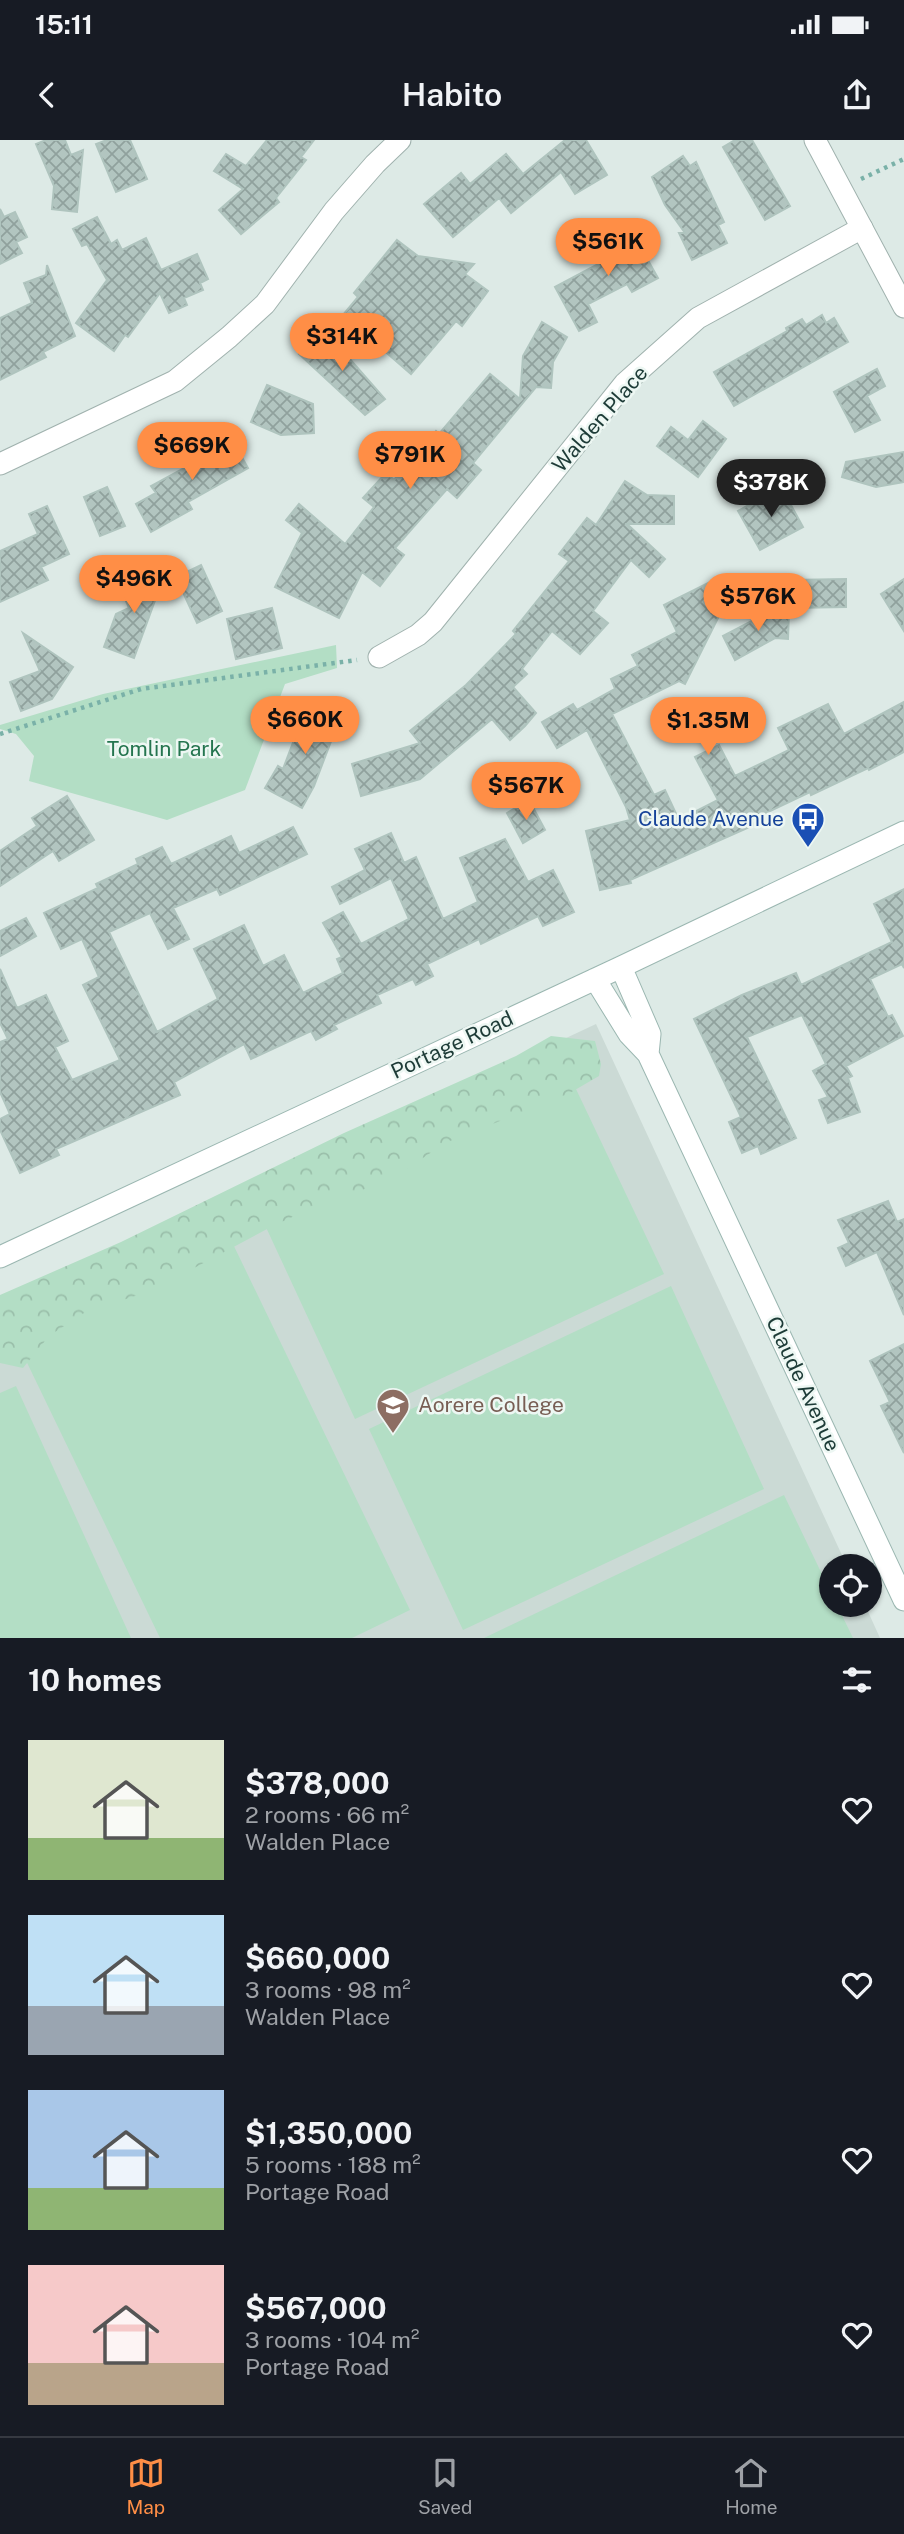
<!DOCTYPE html>
<meta charset="utf-8">
<style>
body{margin:0;font-family:"Public Sans",sans-serif;background:#20242c;color:#f1f3f6;height:100vh;display:flex;flex-direction:column;font-size:26px;white-space:nowrap}
*{box-sizing:border-box;margin:0}
p{font-size:23px;color:#9ea1a6}
.icon{flex:none;width:38px;height:38px;fill:none;stroke:currentColor;stroke-width:2;stroke-linecap:round;stroke-linejoin:round}
.map{position:relative;height:1498px;overflow:hidden}
.panel{display:flex;flex-direction:column;background:#171b24;flex:1}
.panel>*{flex:none}
.controls{position:absolute;left:819px;top:1414px;display:grid;gap:14px}
.controls a{display:grid;place-items:center;width:63px;height:63px;border-radius:50%;background:#171b24;box-shadow:0 2px 5px #0004;font-size:35px}
.price{position:absolute;translate:-50% -60px;padding:0 16px;border-radius:24px;background:#ff8e46;color:#111;font-size:23px;line-height:46px;filter:drop-shadow(0 2px 4px #0008)}
.price::after{content:'';position:absolute;left:50%;top:42px;width:21px;height:16px;margin-left:-10px;background:inherit;clip-path:polygon(0 0,100% 0,50% 100%)}
.price.on{background:#222;color:#fff}
ul{padding:0;list-style:none}
li{display:flex;align-items:center;gap:21px;height:175px;padding:0 28px}
li span{display:grid;place-items:center;flex:none;width:196px;height:140px;border-radius:0px;color:#555}
li>.icon{margin-inline-start:auto}
span .icon{width:84px;height:84px;fill:#fffc;stroke-width:1}
li b{font-size:30px}
h2{display:flex;justify-content:space-between;align-items:center;height:84px;padding:0 28px;font-size:30px}
.status{display:flex;justify-content:space-between;align-items:center;height:49px;padding:0 35px;background:#171b24;direction:ltr}
.status svg{height:19px;fill:currentColor}
header{display:flex;justify-content:space-between;align-items:center;height:91px;padding:0 28px;background:#171b24;font-size:32px;font-weight:600}
.tab-bar{display:flex;justify-content:space-around;align-items:center;height:98px;border-top:2px solid #363941;background:#171b24;font-size:19px;color:#9ea1a6}
.tab-bar a{display:grid;justify-items:center;gap:4px}
.tab-bar .on{color:#ff8e46}
.map>svg:first-child{display:block}
.built{fill:#cbdad5}
.green{fill:#b3dec5}
.forest{fill:url(#forest-crowns)}
.building{fill:url(#building-cross-hatch);stroke:#afc4be;stroke-width:2}
.lines{fill:none;stroke-linecap:round;stroke-linejoin:round}
.minor-casing{stroke:#a0b2ae;stroke-width:23}
.tertiary-casing{stroke:#a0b2ae;stroke-width:23}
.secondary-casing{stroke:#9bb7b1;stroke-width:23}
.path{stroke:#7ab1a8;stroke-width:4.5;stroke-dasharray:3.5 5;stroke-linecap:butt}
.minor{stroke:#fff;stroke-width:21}
.tertiary{stroke:#fff;stroke-width:21}
.secondary{stroke:#fff;stroke-width:21}
.labels{text-anchor:middle;stroke-width:5;stroke-linejoin:round;paint-order:stroke}
.street-label{font-size:21px;fill:#1d3b37;stroke:#edf7f3}
.park-label{font-size:21px;fill:#24754f;stroke:#edf7f3}
.transit-label{font-size:21px;fill:#164399;stroke:#edf7f3;text-anchor:end}
.education-label{font-size:21px;fill:#785e54;stroke:#edf7f3;text-anchor:start}
</style>
<div class="status"><b>15:11</b><svg viewBox="0 0 49 12"><path d="M0 12V9h3v3zM5 12V6h3v6zM10 12V3h3v9zM15 12V0h3v12zM26 1h20v11H26zM47 4h2v5h-2z"/></svg></div>
<header><svg class="icon" aria-label="back" viewBox="0 0 24 24"><path d="M15 5l-7 7 7 7"/></svg>Habito<svg class="icon" aria-label="share" viewBox="0 0 24 24"><path d="M12 15V3M7 8l5-5 5 5M5 13v7h14v-7"/></svg></header>
<div class="map">
<svg width="904" height="1498" viewBox="0 0 904 1498">
<defs>
<pattern id="forest-crowns" width="20" height="18" patternUnits="userSpaceOnUse" patternTransform="scale(1.75)"><rect width="20" height="18" fill="#b3dec5"/><path d="M2 6a3 3 0 1 1 6 0M12 15a3 3 0 1 1 6 0" fill="none" stroke="#9abfaa"/></pattern>
<pattern id="building-cross-hatch" width="8" height="8" patternUnits="userSpaceOnUse" patternTransform="scale(1.75)"><rect width="8" height="8" fill="#b2c5c0"/><path d="M0 0l8 8M0 8l8-8" fill="none" stroke="#90a19d"/></pattern>
</defs>
<rect width="100%" height="100%" fill="#ddeae6"/>
<path class="built" d="M 596,884 L 847,1426 L 831,1426 L 831,1465 L 865,1465 L 880,1498 L 0,1498 L 0,1164 Z"/>
<path class="green" d="M 336,505 L 337,528 L 285,544 L 245,650 L 167,680 L 29,641 L 34,616 L 16,594 L 0,589 L 0,585 L 103,554 Z
M 566,928 L 664,1134 L 355,1279 L 264,1083 Z
M 231,1100 L 410,1470 L 352,1498 L 160,1498 L 17,1202 Z
M 671,1146 L 764,1349 L 463,1490 L 369,1289 Z
M 16,1246 L 131,1498 L 0,1498 L 0,1253 Z
M 784,1355 L 831,1453 L 831,1465 L 837,1465 L 853,1498 L 484,1498 Z"/>
<path class="forest" d="M 551,896 L 595,901 L 601,924 L 599,936 L 568,954 L 445,1003 L 392,1039 L 307,1070 L 269,1088 L 153,1150 L 84,1173 L 49,1196 L 23,1228 L 0,1223 L 0,1155 L 121,1102 L 344,993 L 516,916 Z"/>
<path class="building" d="M 46,0 L 65,0 L 71,15 L 83,10 L 77,72 L 52,69 L 54,46 L 36,4 Z
M 107,0 L 130,0 L 147,39 L 116,52 L 96,4 Z
M 267,0 L 314,0 L 301,17 L 306,20 L 276,58 L 279,62 L 241,94 L 219,70 L 243,49 L 214,31 L 226,14 L 246,26 Z
M 565,0 L 586,0 L 607,35 L 575,54 L 561,32 L 511,73 L 499,58 L 453,97 L 424,64 L 461,33 L 470,44 L 506,14 L 523,34 Z
M 735,0 L 752,0 L 790,66 L 765,80 L 723,7 Z
M 683,16 L 690,26 L 696,22 L 724,82 L 718,85 L 727,103 L 692,120 L 679,93 L 685,93 L 665,65 L 652,37 Z
M 0,69 L 4,77 L 15,72 L 27,97 L 16,102 L 22,113 L 0,124 Z
M 97,77 L 111,104 L 117,100 L 122,110 L 146,98 L 161,130 L 197,114 L 208,139 L 200,143 L 203,150 L 184,158 L 187,165 L 169,173 L 160,153 L 128,197 L 125,195 L 114,211 L 76,183 L 107,140 L 87,104 L 82,106 L 73,89 Z
M 617,91 L 646,92 L 645,115 L 658,138 L 632,152 L 627,144 L 588,164 L 597,182 L 579,191 L 555,147 L 617,114 Z
M 397,100 L 418,116 L 474,124 L 465,134 L 488,151 L 462,186 L 456,181 L 411,234 L 343,175 L 358,157 L 354,153 Z
M 47,125 L 75,196 L 43,212 L 46,217 L 0,240 L 0,178 L 32,163 L 24,143 L 46,135 Z
M 822,175 L 826,183 L 834,178 L 848,202 L 734,266 L 714,232 L 787,191 L 786,188 L 802,179 L 806,185 Z
M 542,182 L 567,197 L 553,222 L 551,248 L 536,247 L 473,323 L 481,330 L 457,358 L 447,349 L 395,408 L 404,415 L 380,446 L 362,432 L 339,478 L 275,447 L 302,393 L 286,380 L 299,364 L 345,404 L 374,367 L 363,358 L 386,333 L 394,340 L 436,291 L 439,294 L 490,234 L 520,259 L 523,216 Z
M 327,193 L 385,259 L 365,275 L 299,214 L 314,198 L 319,203 Z
M 877,229 L 885,246 L 867,256 L 880,280 L 855,292 L 834,252 Z
M 267,245 L 313,264 L 314,293 L 281,295 L 251,282 Z
M 703,281 L 726,299 L 698,337 L 657,306 L 671,287 L 688,300 Z
M 229,294 L 248,328 L 188,362 L 192,369 L 151,392 L 136,364 L 156,353 L 151,346 L 190,325 L 186,317 Z
M 904,312 L 904,342 L 876,347 L 842,337 L 846,322 Z
M 625,341 L 647,355 L 674,356 L 674,384 L 627,384 L 665,419 L 649,437 L 631,420 L 593,471 L 608,483 L 580,514 L 552,491 L 522,529 L 527,534 L 513,547 L 536,573 L 525,586 L 510,600 L 492,579 L 420,639 L 361,656 L 352,624 L 420,603 L 410,591 L 466,545 L 516,494 L 513,491 L 569,421 L 559,414 L 587,378 L 596,385 Z
M 107,347 L 125,386 L 100,396 L 84,357 Z
M 781,347 L 803,387 L 760,410 L 738,371 Z
M 47,366 L 69,414 L 41,427 L 48,440 L 0,462 L 0,411 L 38,394 L 29,374 Z
M 201,425 L 222,471 L 197,483 L 176,437 Z
M 154,430 L 161,444 L 134,518 L 104,507 L 116,474 L 129,468 L 123,454 L 128,442 Z
M 846,439 L 846,467 L 791,468 L 790,440 Z
M 904,439 L 904,491 L 881,454 Z
M 710,442 L 723,468 L 685,544 L 679,541 L 612,574 L 654,655 L 665,650 L 679,680 L 718,660 L 695,617 L 719,605 L 735,636 L 789,610 L 778,588 L 828,564 L 844,594 L 904,562 L 904,612 L 869,630 L 868,628 L 811,655 L 810,652 L 751,680 L 754,685 L 630,740 L 631,743 L 600,750 L 586,691 L 630,680 L 626,667 L 587,590 L 557,608 L 542,582 L 573,564 L 577,570 L 615,549 L 611,539 L 638,526 L 632,515 L 677,492 L 664,465 Z
M 272,468 L 282,508 L 236,519 L 227,479 Z
M 771,471 L 789,471 L 788,499 L 775,498 L 735,520 L 723,496 Z
M 23,493 L 73,527 L 52,559 L 21,571 L 10,542 L 40,531 Z
M 308,563 L 341,575 L 314,646 L 302,668 L 265,648 L 278,626 L 283,629 Z
M 67,656 L 94,700 L 59,721 L 53,711 L 0,746 L 0,711 L 37,686 L 32,678 Z
M 529,660 L 545,690 L 523,703 L 507,673 Z
M 293,687 L 307,714 L 220,755 L 217,749 L 173,768 L 189,799 L 168,809 L 150,773 L 109,792 L 157,892 L 218,859 L 194,809 L 244,785 L 263,826 L 284,815 L 303,853 L 343,833 L 337,819 L 342,817 L 323,783 L 343,772 L 361,804 L 409,779 L 391,738 L 340,764 L 332,747 L 365,730 L 355,709 L 391,693 L 404,723 L 416,717 L 443,779 L 478,762 L 460,718 L 505,699 L 528,742 L 553,730 L 574,772 L 543,786 L 538,776 L 481,804 L 479,799 L 448,814 L 427,824 L 433,836 L 416,845 L 413,839 L 377,855 L 381,863 L 334,885 L 337,889 L 316,900 L 311,891 L 251,919 L 244,904 L 174,942 L 180,955 L 56,1009 L 59,1015 L 20,1033 L 0,990 L 0,979 L 10,974 L 0,952 L 0,902 L 8,899 L 0,883 L 0,829 L 17,868 L 46,855 L 68,901 L 55,907 L 72,940 L 120,920 L 83,845 L 99,837 L 82,799 L 61,809 L 44,773 L 98,748 L 96,744 L 138,724 L 136,719 L 162,707 L 171,724 L 231,696 L 239,713 Z
M 904,749 L 904,828 L 902,824 L 870,839 L 888,877 L 892,875 L 903,896 L 846,926 L 852,936 L 848,938 L 860,972 L 828,983 L 819,960 L 828,957 L 813,931 L 826,924 L 802,875 L 747,897 L 796,998 L 761,1014 L 758,1006 L 742,1013 L 729,982 L 741,977 L 694,879 L 742,855 L 796,833 L 801,845 L 892,802 L 874,764 Z
M 26,778 L 36,796 L 0,816 L 0,791 Z
M 888,1061 L 897,1082 L 904,1079 L 904,1175 L 877,1112 L 846,1126 L 838,1108 L 849,1103 L 838,1080 Z
M 904,1204 L 904,1313 L 881,1266 L 890,1262 L 870,1221 Z"/>
<g class="lines">
<defs>
<path id="minor" d="M 0,324 L 175,241 L 229,197 L 265,164 L 334,71 L 375,24 L 400,0
M 379,517 L 418,495 L 433,482 L 625,243 L 698,178 L 862,88"/>
<path id="tertiary" d="M 815,0 L 904,167"/>
<path id="secondary" d="M 621,827 L 650,894 L 648,914
M 595,839 L 629,894 L 648,914 L 904,1460
M 0,1117 L 621,827 L 904,692"/>
</defs>
<use href="#minor" class="minor-casing"/>
<use href="#tertiary" class="tertiary-casing"/>
<use href="#secondary" class="secondary-casing"/>
<path class="path" d="M 861,39 L 904,19
M 0,594 L 141,549 L 357,520"/>
<use href="#minor" class="minor"/>
<use href="#tertiary" class="tertiary"/>
<use href="#secondary" class="secondary"/>
</g>
<defs>
<symbol id="bus-pin" viewBox="-11 -11 22 30"><path d="M0 17L-7.5 6A9.5 9.5 0 1 1 7.5 6Z" fill="#1a4fb4" stroke="#edf7f3"/><path d="M-5-6H5V4H4V6H2V4H-2V6H-4V4H-5ZM-3.5-4V0h7V-4ZM-3.5 1.2v1.5H-2V1.2ZM2 1.2v1.5H3.5V1.2Z" fill="#fff"/></symbol>
<symbol id="school-pin" viewBox="-11 -11 22 30"><path d="M0 17L-7.5 6A9.5 9.5 0 1 1 7.5 6Z" fill="#8d6e63" stroke="#edf7f3"/><path d="M0-5L7-2L0 1L-7-2ZM-4 1L0 2.5L4 1V4Q0 6-4 4Z" fill="#fff"/></symbol>
</defs>
<g fill-rule="evenodd">
<use href="#bus-pin" x="789" y="660" width="38" height="52"/>
<use href="#school-pin" x="374" y="1246" width="38" height="52"/>
</g>
<g class="labels">
<g class="street-label">
<text transform="translate(600 279) rotate(-49)" y="7">Walden Place</text>
<text transform="translate(452 905) rotate(-25)" y="7">Portage Road</text>
<text transform="translate(803 1244) rotate(65)" y="7">Claude Avenue</text>
</g>
<g class="park-label">
<text x="164" y="616">Tomlin Park</text>
</g>
<g class="transit-label">
<text x="784" y="686">Claude Avenue</text>
</g>
<g class="education-label">
<text x="418" y="1272">Aorere College</text>
</g>
</g>
</svg>
<div class="controls">
<a><svg class="icon" aria-label="locate" viewBox="0 0 24 24"><circle cx="12" cy="12" r="6"/><path d="M12 2v4M12 18v4M2 12h4M18 12h4"/></svg></a>
</div>
<b class="price" style="left:608px;top:138px">$561K</b>
<b class="price" style="left:342px;top:233px">$314K</b>
<b class="price" style="left:192px;top:342px">$669K</b>
<b class="price" style="left:410px;top:351px">$791K</b>
<b class="price on" style="left:771px;top:379px">$378K</b>
<b class="price" style="left:134px;top:475px">$496K</b>
<b class="price" style="left:758px;top:493px">$576K</b>
<b class="price" style="left:305px;top:616px">$660K</b>
<b class="price" style="left:708px;top:617px">$1.35M</b>
<b class="price" style="left:526px;top:682px">$567K</b>
</div>
<section class="panel">
<h2>10 homes<svg class="icon" aria-label="filters" viewBox="0 0 24 24"><path d="M4 7h16M4 17h16"/><circle cx="9" cy="7" r="2"/><circle cx="15" cy="17" r="2"/></svg></h2>
<ul>
<li><span style="background:linear-gradient(#dfe7d0 70%,#8fb573 0)"><svg class="icon" aria-label="home" viewBox="0 0 24 24"><path d="M3 11l9-7 9 7M6 9v11h12V9"/></svg></span><div><b>$378,000</b><p>2 rooms · 66 m²</p><p>Walden Place</p></div><svg class="icon" aria-label="heart" viewBox="0 0 24 24"><path d="M12 20l-8-8c-3-5 5-10 8-4 3-6 11-1 8 4z"/></svg></li>
<li><span style="background:linear-gradient(#bfe0f5 65%,#9aa5b1 0)"><svg class="icon" aria-label="home" viewBox="0 0 24 24"><path d="M3 11l9-7 9 7M6 9v11h12V9"/></svg></span><div><b>$660,000</b><p>3 rooms · 98 m²</p><p>Walden Place</p></div><svg class="icon" aria-label="heart" viewBox="0 0 24 24"><path d="M12 20l-8-8c-3-5 5-10 8-4 3-6 11-1 8 4z"/></svg></li>
<li><span style="background:linear-gradient(#a9c7e8 70%,#8fb573 0)"><svg class="icon" aria-label="home" viewBox="0 0 24 24"><path d="M3 11l9-7 9 7M6 9v11h12V9"/></svg></span><div><b>$1,350,000</b><p>5 rooms · 188 m²</p><p>Portage Road</p></div><svg class="icon" aria-label="heart" viewBox="0 0 24 24"><path d="M12 20l-8-8c-3-5 5-10 8-4 3-6 11-1 8 4z"/></svg></li>
<li><span style="background:linear-gradient(#f6c9c9 70%,#b9a48a 0)"><svg class="icon" aria-label="home" viewBox="0 0 24 24"><path d="M3 11l9-7 9 7M6 9v11h12V9"/></svg></span><div><b>$567,000</b><p>3 rooms · 104 m²</p><p>Portage Road</p></div><svg class="icon" aria-label="heart" viewBox="0 0 24 24"><path d="M12 20l-8-8c-3-5 5-10 8-4 3-6 11-1 8 4z"/></svg></li>
</ul>
</section>
<nav class="tab-bar">
<a class="on"><svg class="icon" aria-label="map" viewBox="0 0 24 24"><path d="M3 6l6-2 6 2 6-2v14l-6 2-6-2-6 2zM9 4v14M15 6v14"/></svg>Map</a>
<a><svg class="icon" aria-label="saved" viewBox="0 0 24 24"><path d="M7 4h10v16l-5-4-5 4z"/></svg>Saved</a>
<a><svg class="icon" aria-label="home" viewBox="0 0 24 24"><path d="M3 11l9-7 9 7M6 9v11h12V9"/></svg>Home</a>
</nav>
